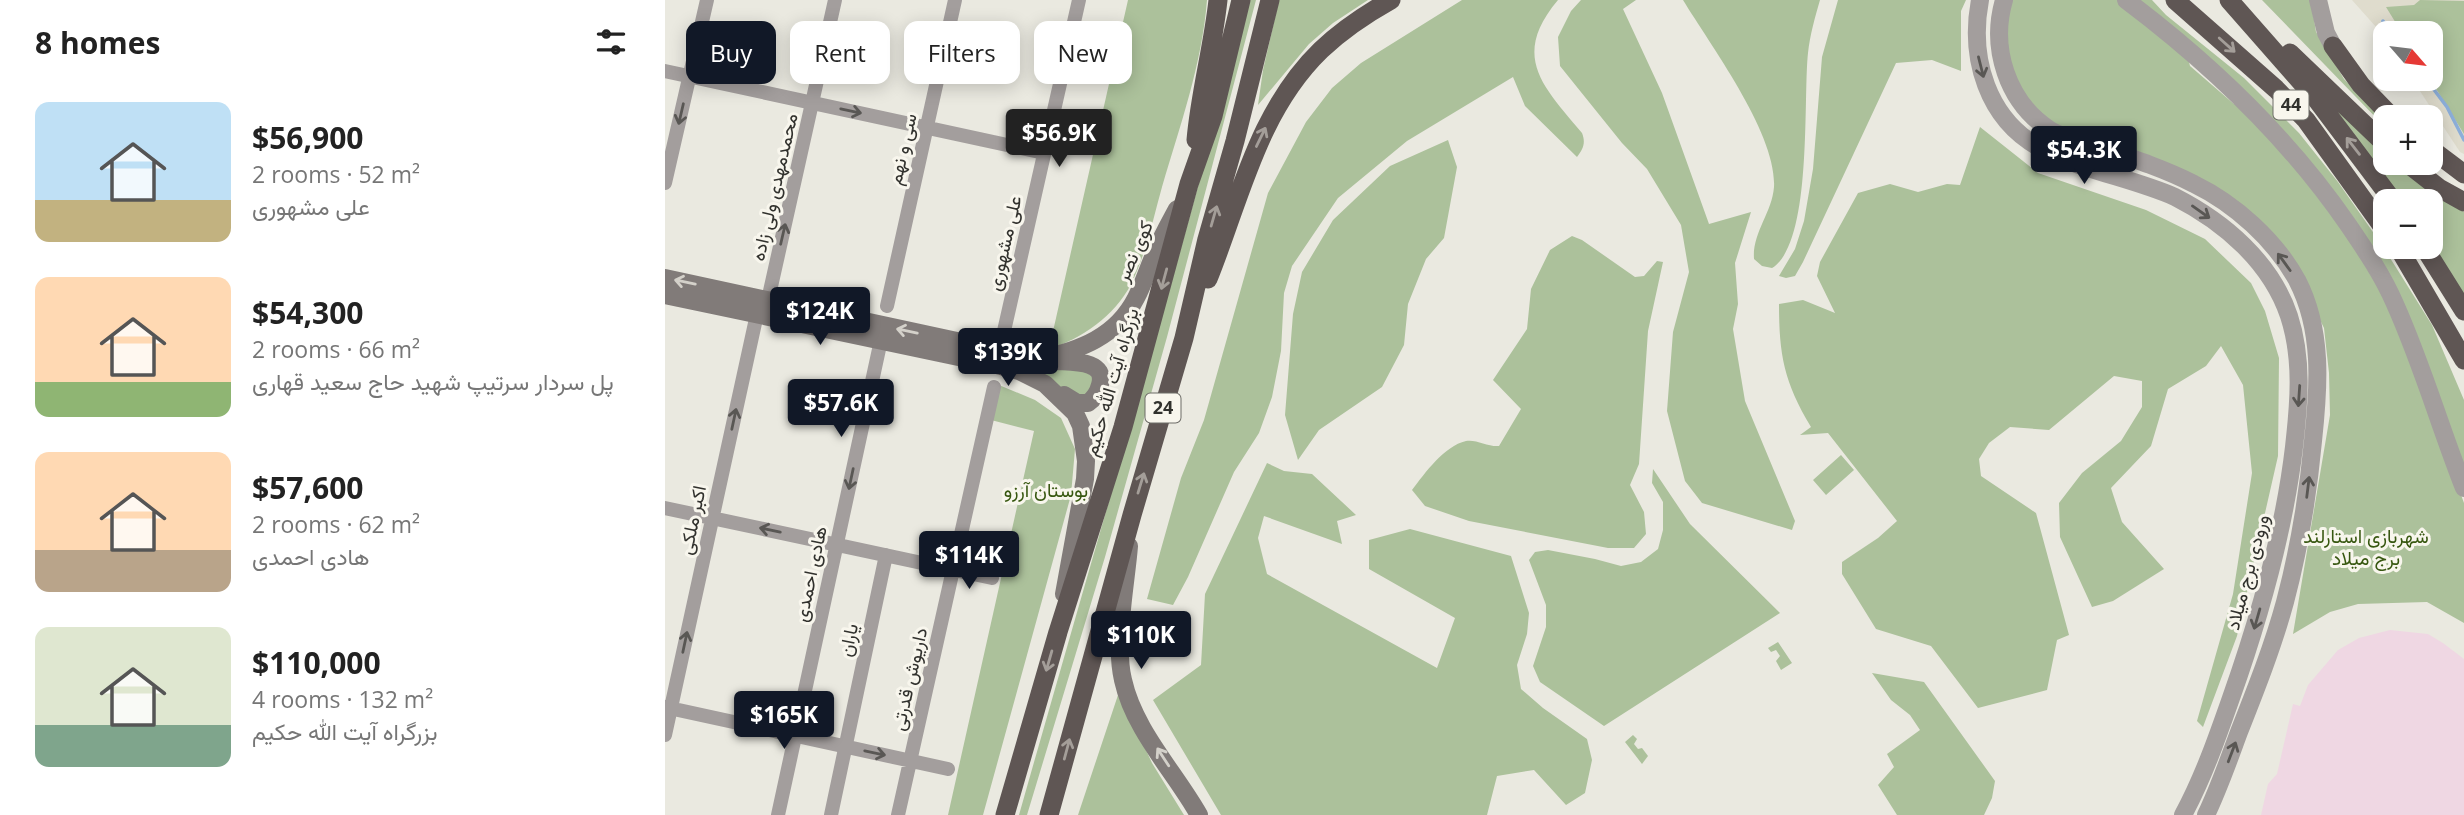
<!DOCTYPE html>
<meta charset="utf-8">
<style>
body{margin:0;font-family:"Open Sans",Vazirmatn,sans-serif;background:#f6f6f6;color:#222;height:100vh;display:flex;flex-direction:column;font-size:26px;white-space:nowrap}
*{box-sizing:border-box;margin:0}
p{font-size:23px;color:#767676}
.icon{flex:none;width:38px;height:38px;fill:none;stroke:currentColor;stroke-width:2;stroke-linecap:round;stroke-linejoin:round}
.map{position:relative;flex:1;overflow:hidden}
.panel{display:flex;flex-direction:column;background:#fff;width:665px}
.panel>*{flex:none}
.top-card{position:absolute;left:21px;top:21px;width:665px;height:63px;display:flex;gap:14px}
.needle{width:46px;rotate:118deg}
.fabs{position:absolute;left:1708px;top:21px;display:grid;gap:14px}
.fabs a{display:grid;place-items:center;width:70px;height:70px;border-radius:14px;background:#fff;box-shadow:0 4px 18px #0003;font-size:35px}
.price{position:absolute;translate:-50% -60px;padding:0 16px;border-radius:7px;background:#111827;color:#fff;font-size:23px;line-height:46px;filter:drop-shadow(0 2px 4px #0008)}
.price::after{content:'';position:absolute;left:50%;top:42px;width:21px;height:16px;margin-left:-10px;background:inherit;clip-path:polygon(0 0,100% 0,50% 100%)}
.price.current{background:#222;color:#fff}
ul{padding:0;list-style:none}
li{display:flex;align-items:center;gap:21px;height:175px;padding:0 35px}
li span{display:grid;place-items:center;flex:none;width:196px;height:140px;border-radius:14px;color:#555}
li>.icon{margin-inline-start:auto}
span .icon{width:84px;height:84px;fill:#fffc;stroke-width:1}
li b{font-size:30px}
h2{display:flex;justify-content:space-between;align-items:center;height:84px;padding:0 35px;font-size:30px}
.pill{padding:0 24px;border-radius:14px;background:#fff;box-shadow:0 4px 18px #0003;font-size:24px;line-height:63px}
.pill.current{background:#111827;color:#fff}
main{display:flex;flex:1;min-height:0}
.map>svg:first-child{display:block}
.commercial{fill:#efd7e3}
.built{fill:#dfdccd}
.green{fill:#acc19b}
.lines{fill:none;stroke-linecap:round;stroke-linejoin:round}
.stream{stroke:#8dafda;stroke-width:3.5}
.minor{stroke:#a39e9d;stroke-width:14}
.tertiary{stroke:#a39e9d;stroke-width:18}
.secondary{stroke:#817b79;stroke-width:18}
.trunk{stroke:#5f5654;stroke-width:19}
.oneway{stroke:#a49e99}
.oneway2{stroke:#595754}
.oneway3{stroke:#d4d1ca}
.labels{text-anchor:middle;stroke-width:6;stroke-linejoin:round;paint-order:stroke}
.shield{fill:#f8f6ed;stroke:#6d6c67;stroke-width:2}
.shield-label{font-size:18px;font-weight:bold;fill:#31312d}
.street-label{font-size:19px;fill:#31312d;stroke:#f8f6ed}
.park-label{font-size:19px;fill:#375710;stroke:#f8f6ed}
</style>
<main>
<section class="panel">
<h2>8 homes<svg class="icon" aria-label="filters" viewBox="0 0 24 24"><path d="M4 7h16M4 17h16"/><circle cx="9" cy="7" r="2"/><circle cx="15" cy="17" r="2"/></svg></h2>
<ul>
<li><span style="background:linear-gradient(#bfe0f5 70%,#c2b280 0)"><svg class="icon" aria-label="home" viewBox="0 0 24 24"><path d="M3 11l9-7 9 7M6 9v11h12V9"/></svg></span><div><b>$56,900</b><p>2 rooms · 52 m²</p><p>علی مشهوری</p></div></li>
<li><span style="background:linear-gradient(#ffd9b3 75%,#8fb573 0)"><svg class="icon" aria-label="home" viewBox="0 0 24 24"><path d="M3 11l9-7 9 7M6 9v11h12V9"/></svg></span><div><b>$54,300</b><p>2 rooms · 66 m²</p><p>پل سردار سرتیپ شهید حاج سعید قهاری</p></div></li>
<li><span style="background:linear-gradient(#ffd9b3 70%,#b9a48a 0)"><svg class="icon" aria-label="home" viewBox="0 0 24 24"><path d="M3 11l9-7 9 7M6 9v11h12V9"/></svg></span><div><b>$57,600</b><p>2 rooms · 62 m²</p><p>هادی احمدی</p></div></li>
<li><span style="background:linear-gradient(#dfe7d0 70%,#7fa58c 0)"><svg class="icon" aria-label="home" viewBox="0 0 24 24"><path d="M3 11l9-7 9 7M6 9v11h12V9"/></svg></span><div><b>$110,000</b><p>4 rooms · 132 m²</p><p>بزرگراه آیت الله حکیم</p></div></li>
</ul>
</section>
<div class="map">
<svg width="1799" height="815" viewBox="0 0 1799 815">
<rect width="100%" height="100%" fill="#eae9e0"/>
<path class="commercial" d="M 1725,630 L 1763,634 L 1778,643 L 1799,659 L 1799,815 L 1596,815 L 1603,784 L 1612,774 L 1628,704 L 1635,706 L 1643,685 L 1673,650 L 1694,638 Z"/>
<path class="built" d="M 1687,0 L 1799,0 L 1799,154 L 1795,152 L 1747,79 L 1766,79 L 1766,33 L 1720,33 L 1720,37 Z"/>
<path class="green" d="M 463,0 L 542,0 C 537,64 515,126 497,187 C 488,219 481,254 466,284 C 450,316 416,339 384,349 Z
M 583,0 L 591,0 L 502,337 L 440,557 L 362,815 L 354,815 C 431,543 512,273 583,0 Z
M 614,0 L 703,0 L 668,23 L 644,44 L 593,105 L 598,70 Z
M 797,0 L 893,0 C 845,57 879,87 917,133 C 921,143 918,149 912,157 L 860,106 L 848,77 L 742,141 L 673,198 L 627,266 L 619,293 L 616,351 L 607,397 L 594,433 L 569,472 L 523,577 L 508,605 L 482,599 L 516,478 L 539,420 L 603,193 L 641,122 L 667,88 L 696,63 Z
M 916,0 L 971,0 L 958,9 L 997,93 L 1044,224 L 1086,212 L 1070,263 L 1073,304 L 1068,329 L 1080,401 L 1130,521 L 1127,530 L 1037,503 L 1020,481 L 1002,411 L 1008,332 L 1024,272 L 1016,225 L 982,169 L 957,143 L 895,66 L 893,37 L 906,11 Z
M 1018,0 L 1155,0 C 1150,17 1145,35 1143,53 C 1138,98 1148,243 1107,268 L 1097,266 L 1089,259 C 1087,233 1107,213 1109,187 C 1112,134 1046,46 1018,0 Z
M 1173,0 L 1301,0 L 1296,11 L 1296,71 L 1267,60 L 1231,63 L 1138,262 L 1130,276 L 1121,278 L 1114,276 L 1130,249 L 1139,221 L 1148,169 L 1157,57 Z
M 1345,0 L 1453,0 L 1522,54 L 1525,66 L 1569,104 L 1577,105 L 1599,127 L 1703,263 L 1739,340 L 1799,503 L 1799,623 L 1762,602 L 1693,604 L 1665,612 L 1628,634 L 1665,415 L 1664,373 L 1659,328 L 1649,308 L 1590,220 L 1393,128 C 1367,107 1339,75 1340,39 C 1341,26 1344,13 1345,0 Z
M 1472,0 L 1487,0 L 1501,15 L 1579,78 L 1634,133 L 1673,182 L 1717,245 L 1767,325 L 1799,400 L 1799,465 L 1741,317 L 1638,156 Z
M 1597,0 L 1646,0 L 1651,32 L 1679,79 L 1720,120 L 1720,127 Z
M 1755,0 L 1799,1 L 1799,134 L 1765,79 L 1766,33 L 1737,33 L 1721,7 L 1749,5 Z
M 1622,59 L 1720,156 L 1720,163 L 1728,163 L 1799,212 L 1799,299 L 1766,246 L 1766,201 L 1737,201 Z
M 1315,127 L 1373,173 L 1481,210 L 1540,239 L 1586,283 L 1600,311 L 1614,358 L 1613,456 L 1572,636 L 1538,727 L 1532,721 L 1568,594 L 1587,473 L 1578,385 L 1556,346 L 1541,366 L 1503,389 L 1486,446 L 1446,488 L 1457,522 L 1499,569 L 1448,601 L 1427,607 L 1395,537 L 1394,503 L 1417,473 L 1456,441 L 1477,407 L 1477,381 L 1449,376 L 1384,430 L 1345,427 L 1324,443 L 1314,459 L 1316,476 L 1371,513 L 1404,635 L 1392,640 L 1382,690 L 1313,708 L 1266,646 L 1211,629 L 1177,574 L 1177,562 L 1213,538 L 1232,521 L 1163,433 L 1135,435 L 1146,427 C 1119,382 1114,355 1114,304 L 1138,300 L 1170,313 L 1152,276 L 1155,262 L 1193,193 L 1225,184 L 1253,192 L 1282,184 L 1295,185 Z
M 783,140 L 792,167 L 779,238 L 761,259 L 743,304 L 739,345 L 717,387 L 654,430 L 633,460 L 620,415 L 628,314 L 637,272 L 668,220 L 725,166 Z
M 907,236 L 917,240 L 970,277 L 979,276 L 992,261 L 998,262 L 983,331 L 974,464 L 965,485 L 979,512 L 981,534 L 969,548 L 943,548 L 804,521 L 760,506 L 747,490 C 760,473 779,446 801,441 C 811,439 823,447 834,446 L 856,409 L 828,380 L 862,329 L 866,289 L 885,250 Z
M 352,363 L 381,368 L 416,367 L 430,379 L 423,395 L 410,396 Z
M 334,385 L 370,400 L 396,418 L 410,449 L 406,495 L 318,815 L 283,815 L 369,431 L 326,420 Z
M 1176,455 L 1189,470 L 1161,495 L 1148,480 Z
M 602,463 L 619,471 L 647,474 L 691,515 L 672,521 L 677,544 L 599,516 L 593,538 L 602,574 L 772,668 L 790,618 L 704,569 L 704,540 L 745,529 L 846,556 L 864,613 L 862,634 L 852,665 L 856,689 L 878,708 L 922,739 L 927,760 L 920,793 L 901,805 L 869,770 L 832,776 L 822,815 L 556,815 L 488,700 L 536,665 L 540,594 Z
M 988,469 L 1025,524 L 1115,613 L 939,726 L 875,682 L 868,666 L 881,627 L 881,605 L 864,560 L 870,552 L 883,550 L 930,559 L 956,566 L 976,562 L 993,549 L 998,530 L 998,502 L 987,483 Z
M 1113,642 L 1127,663 L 1116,670 L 1111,661 L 1115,656 L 1111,650 L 1106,652 L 1103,648 Z
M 1207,673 L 1259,682 L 1330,781 L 1327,798 L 1319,815 L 1232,815 L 1213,785 L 1229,767 L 1222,754 L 1255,730 L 1245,715 L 1226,700 Z
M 454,692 L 487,763 L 519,815 L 413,815 Z
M 968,735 L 972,739 L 969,744 L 973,749 L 977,748 L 983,756 L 977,764 L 960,742 Z"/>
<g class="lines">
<path class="stream" d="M 1718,21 L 1727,33
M 1761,79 L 1782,107 L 1799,140"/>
<path class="minor" d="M 0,71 L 379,153
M 0,183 L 42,0
M 103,300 L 170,0
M 222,306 L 290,0
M 339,331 L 414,0
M 0,508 L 327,578
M 0,707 L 283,769
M 0,735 L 92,314
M 113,815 L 216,340
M 166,815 L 221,555
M 233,815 L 329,387"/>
<path class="tertiary" d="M 1315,0 C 1304,58 1322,120 1377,149 C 1418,171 1467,178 1510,197 C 1559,222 1606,262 1624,316 C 1638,359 1634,403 1629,447 C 1619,533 1595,616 1566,698 C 1552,738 1538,778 1518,815
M 1339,0 C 1325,48 1342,102 1385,130 C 1399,138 1415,142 1430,146 C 1463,157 1498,168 1529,184 C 1570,204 1610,240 1632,280 C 1658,330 1654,386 1648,441 C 1643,495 1634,549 1620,602 C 1608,646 1591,689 1574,732 C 1564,759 1554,788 1541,815
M 1461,0 C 1546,64 1623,137 1684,226 C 1701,251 1718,276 1730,304 C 1757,364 1775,427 1799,488
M 1653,0 L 1661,33 L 1668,46"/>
<path class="secondary" d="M 0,278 L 375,359 C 415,350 451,337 471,298 C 479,283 483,268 490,253 C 496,238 504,224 512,209
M 0,295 L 336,366 L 354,371 L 380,384 L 410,413 L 416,426 L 421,461 L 420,479 L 399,594
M 392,361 C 407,362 442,360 435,385 C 433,393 430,398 423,403 L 412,403 L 399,395
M 464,546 C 461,584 449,643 458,680 C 469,730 509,771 534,815"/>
<path class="trunk" d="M 1510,0 L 1611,89 L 1641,120 L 1720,230
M 1564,0 L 1652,100 L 1728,201
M 1668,46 L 1696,85 L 1727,117
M 1625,53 L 1720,144
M 531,140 C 535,93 548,47 553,0
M 1766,149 L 1799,174
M 1742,163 L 1774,188 L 1799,202
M 1733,247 L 1799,360
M 1759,247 L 1799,311
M 543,279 C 575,200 592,112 656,50 C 676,31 701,14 726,0
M 340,815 L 393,632 L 458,427 L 524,184 L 548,116 L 576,0
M 384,815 L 467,515 L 519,338 L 542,239 L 570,141 L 605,0"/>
</g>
<defs><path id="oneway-shaft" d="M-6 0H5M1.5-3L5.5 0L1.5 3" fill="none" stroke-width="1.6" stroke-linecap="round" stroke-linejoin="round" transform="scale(1.75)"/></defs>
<g class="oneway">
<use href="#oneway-shaft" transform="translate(1562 45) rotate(42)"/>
<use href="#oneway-shaft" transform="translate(596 137) rotate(-64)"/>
<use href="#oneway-shaft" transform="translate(1688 146) rotate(-128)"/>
<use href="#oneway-shaft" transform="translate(549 216) rotate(-74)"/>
<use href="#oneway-shaft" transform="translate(499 279) rotate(105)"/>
<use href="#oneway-shaft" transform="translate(476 483) rotate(-73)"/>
<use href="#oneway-shaft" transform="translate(384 661) rotate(106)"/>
<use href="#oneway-shaft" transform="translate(402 749) rotate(-75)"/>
</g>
<g class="oneway2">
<use href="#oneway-shaft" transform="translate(1316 67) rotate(76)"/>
<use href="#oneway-shaft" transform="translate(186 111) rotate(12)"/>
<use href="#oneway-shaft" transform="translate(16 114) rotate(103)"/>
<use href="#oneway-shaft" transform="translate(1536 212) rotate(35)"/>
<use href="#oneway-shaft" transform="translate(118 234) rotate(-77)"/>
<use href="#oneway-shaft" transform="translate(1619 262) rotate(-126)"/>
<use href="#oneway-shaft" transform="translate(1634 396) rotate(94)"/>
<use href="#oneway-shaft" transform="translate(69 419) rotate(-78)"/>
<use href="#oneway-shaft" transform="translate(186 479) rotate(102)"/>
<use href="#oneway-shaft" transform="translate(1643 487) rotate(-83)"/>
<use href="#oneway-shaft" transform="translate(105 530) rotate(-168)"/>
<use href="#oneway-shaft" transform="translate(1592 619) rotate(106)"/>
<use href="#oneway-shaft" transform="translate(20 642) rotate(-78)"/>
<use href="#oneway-shaft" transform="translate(1567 752) rotate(-69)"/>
<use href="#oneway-shaft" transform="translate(210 753) rotate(12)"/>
</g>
<g class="oneway3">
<use href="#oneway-shaft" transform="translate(20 282) rotate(-168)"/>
<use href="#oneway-shaft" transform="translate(242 331) rotate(-168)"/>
<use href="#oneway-shaft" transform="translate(498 757) rotate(-123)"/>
</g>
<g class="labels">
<g class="shield">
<rect x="1608.5" y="90.5" width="35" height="29" rx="5"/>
<rect x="480.5" y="393.5" width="35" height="29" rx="5"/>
</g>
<g class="shield-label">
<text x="1626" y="111">44</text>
<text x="498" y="414">24</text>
</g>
<g class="street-label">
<text transform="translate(237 149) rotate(-77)" y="7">سی و نهم</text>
<text transform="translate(109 187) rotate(-77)" y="7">محمدمهدی ولی زاده</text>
<text transform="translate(339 243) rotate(-77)" y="7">علی مشهوری</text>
<text transform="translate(469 251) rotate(-66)" y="7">کوی نصر</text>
<text transform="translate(446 382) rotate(-74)" y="7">بزرگراه آیت الله حکیم</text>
<text transform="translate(27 520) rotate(-78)" y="7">اکبر ملکی</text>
<text transform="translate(1582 572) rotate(-75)" y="7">ورودی برج میلاد</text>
<text transform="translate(145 574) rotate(-78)" y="7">هادی احمدی</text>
<text transform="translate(183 640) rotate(-78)" y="7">یاران</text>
<text transform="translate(244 679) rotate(-77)" y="7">داریوش قدرتی</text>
</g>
<g class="park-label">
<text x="381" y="497">بوستان آرزو</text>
<text x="1701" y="543">شهربازی استارلند<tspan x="1701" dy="22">برج میلاد</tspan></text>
</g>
</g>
</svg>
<div class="fabs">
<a><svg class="needle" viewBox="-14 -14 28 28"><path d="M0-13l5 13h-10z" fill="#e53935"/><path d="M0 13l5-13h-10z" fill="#767676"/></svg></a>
<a>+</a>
<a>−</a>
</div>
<b class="price current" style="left:394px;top:169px">$56.9K</b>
<b class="price" style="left:1419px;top:186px">$54.3K</b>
<b class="price" style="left:155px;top:347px">$124K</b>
<b class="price" style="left:343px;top:388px">$139K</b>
<b class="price" style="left:176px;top:439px">$57.6K</b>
<b class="price" style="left:304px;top:591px">$114K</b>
<b class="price" style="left:476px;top:671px">$110K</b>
<b class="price" style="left:119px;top:751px">$165K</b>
<div class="top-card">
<a class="pill current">Buy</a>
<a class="pill">Rent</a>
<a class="pill">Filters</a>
<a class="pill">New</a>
</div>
</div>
</main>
